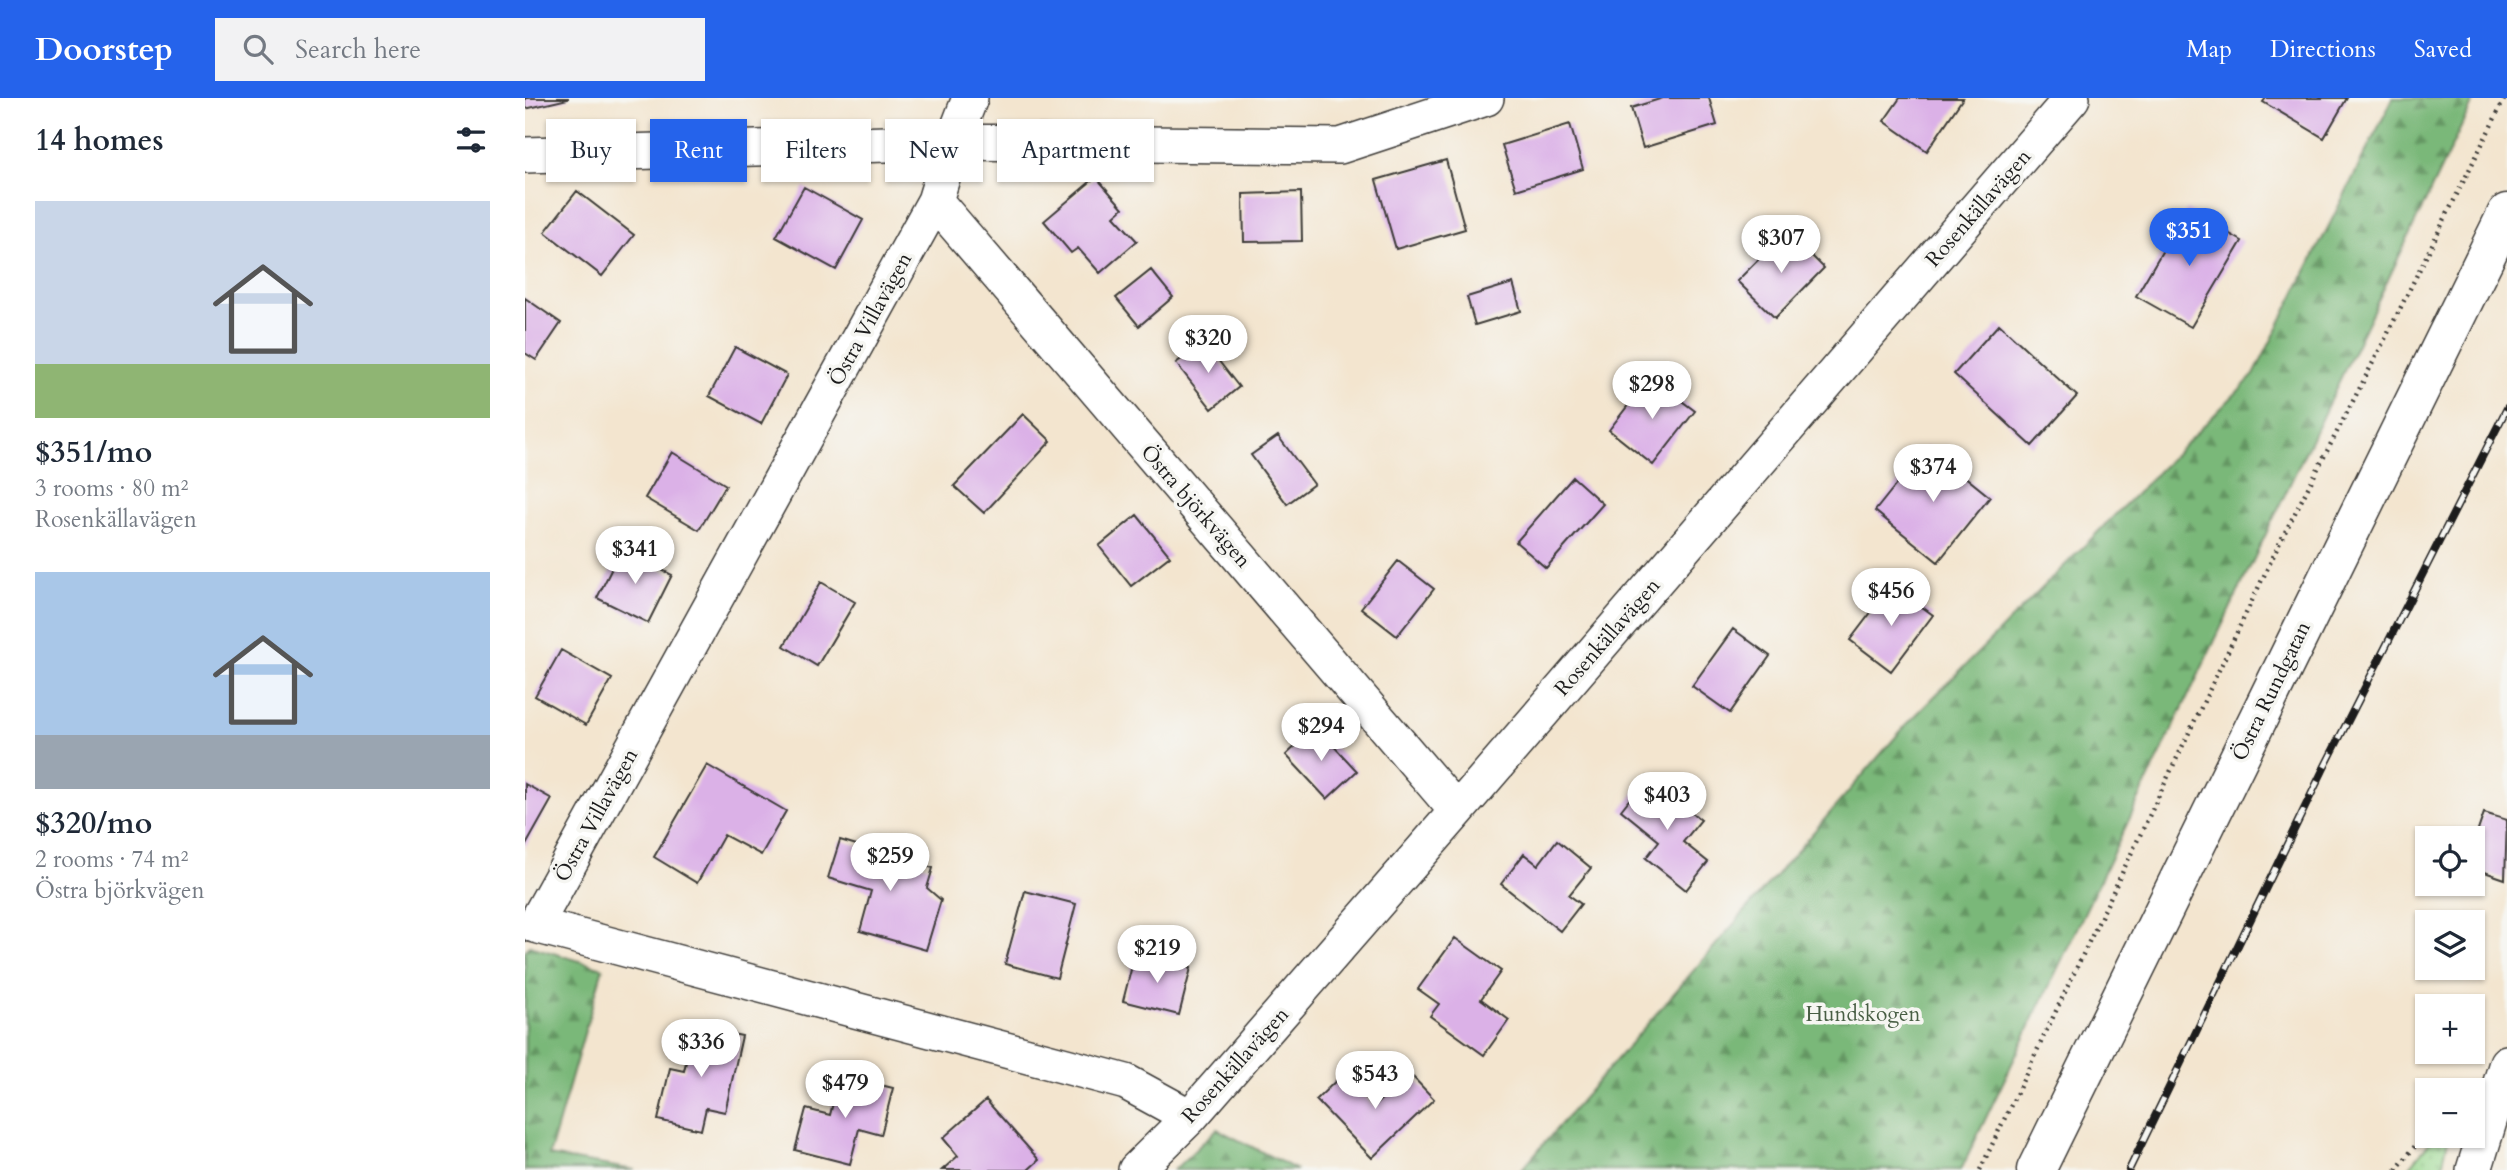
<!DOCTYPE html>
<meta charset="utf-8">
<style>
body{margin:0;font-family:Cardo,serif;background:#f2f2f3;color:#1f2937;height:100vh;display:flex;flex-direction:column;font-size:26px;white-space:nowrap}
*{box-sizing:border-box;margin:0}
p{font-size:23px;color:#747a83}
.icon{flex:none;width:38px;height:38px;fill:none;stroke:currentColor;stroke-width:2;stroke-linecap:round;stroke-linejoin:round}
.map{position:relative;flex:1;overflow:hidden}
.side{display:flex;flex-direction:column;background:#fff;width:525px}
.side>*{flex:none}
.banner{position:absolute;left:21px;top:21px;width:665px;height:63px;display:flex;gap:14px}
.tools{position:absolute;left:1890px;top:728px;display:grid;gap:14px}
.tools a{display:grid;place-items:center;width:70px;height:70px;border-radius:0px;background:#fff;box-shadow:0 2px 5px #0004;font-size:35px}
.price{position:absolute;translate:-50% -60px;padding:0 16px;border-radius:24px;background:#fff;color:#222;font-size:23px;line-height:46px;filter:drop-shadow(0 2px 4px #0008)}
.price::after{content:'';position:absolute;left:50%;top:42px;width:21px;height:16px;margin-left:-10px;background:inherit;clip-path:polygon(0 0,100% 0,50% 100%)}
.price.active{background:#2563eb;color:#fff}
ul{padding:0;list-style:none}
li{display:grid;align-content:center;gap:14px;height:371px;padding:0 35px}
li span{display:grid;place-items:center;height:217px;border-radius:0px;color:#555}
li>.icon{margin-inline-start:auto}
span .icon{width:126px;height:126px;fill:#fffc;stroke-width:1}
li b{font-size:30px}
h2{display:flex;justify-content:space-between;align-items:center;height:84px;padding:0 35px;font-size:30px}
.tag{padding:0 24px;border-radius:0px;background:#fff;box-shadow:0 2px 5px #0004;font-size:24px;line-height:63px}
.tag.active{background:#2563eb;color:#fff}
header{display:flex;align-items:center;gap:42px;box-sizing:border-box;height:98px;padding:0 35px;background:#2563eb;color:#fff}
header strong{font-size:33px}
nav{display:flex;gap:38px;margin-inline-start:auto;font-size:24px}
.search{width:490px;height:63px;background:#f2f2f3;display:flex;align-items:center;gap:18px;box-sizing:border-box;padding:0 24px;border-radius:0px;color:#747a83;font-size:26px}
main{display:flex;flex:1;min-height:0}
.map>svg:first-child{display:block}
.grass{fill:url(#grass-dots);stroke:#5a7a55;stroke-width:2}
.forest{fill:url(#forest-firs);stroke:#4b6a4a;stroke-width:2}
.building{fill:#dbb1e7}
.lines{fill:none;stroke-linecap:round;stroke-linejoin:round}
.minor-casing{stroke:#3c3a37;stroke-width:38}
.secondary-casing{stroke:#3c3a37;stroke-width:41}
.path{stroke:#3c3a37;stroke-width:4.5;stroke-dasharray:2 5;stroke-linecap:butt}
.minor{stroke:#fff;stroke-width:35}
.secondary{stroke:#fff;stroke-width:38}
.rail-casing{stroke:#1c1c1c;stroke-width:8}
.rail{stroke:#f6f6f2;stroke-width:5;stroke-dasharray:16;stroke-linecap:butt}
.labels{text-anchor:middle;stroke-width:7;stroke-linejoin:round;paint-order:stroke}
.street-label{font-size:21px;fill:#1c1c1c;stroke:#f6f6f2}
.park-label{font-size:21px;fill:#485e44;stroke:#f6f6f2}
</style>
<header>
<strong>Doorstep</strong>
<div class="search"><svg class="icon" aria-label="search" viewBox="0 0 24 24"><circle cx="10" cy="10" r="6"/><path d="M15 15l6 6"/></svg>Search here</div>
<nav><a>Map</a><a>Directions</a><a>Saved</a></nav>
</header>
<main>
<section class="side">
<h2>14 homes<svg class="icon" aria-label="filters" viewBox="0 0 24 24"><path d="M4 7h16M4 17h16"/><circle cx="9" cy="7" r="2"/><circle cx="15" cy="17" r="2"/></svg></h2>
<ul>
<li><span style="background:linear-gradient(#c9d6e8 75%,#8fb573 0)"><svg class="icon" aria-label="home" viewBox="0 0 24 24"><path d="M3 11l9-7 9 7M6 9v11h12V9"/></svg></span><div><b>$351/mo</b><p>3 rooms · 80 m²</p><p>Rosenkällavägen</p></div></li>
<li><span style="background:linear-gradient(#a9c7e8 75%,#9aa5b1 0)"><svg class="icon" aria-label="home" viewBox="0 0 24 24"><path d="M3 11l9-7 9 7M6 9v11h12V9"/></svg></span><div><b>$320/mo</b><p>2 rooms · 74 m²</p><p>Östra björkvägen</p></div></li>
</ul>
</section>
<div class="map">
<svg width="1982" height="1072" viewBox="0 0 1982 1072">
<defs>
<pattern id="grass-dots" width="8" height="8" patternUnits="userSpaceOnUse" patternTransform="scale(1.75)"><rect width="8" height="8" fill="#99d88e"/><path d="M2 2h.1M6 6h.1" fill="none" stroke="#83b97a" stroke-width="1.8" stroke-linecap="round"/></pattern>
<pattern id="forest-firs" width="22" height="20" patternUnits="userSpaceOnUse" patternTransform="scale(1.75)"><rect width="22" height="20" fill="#7ab879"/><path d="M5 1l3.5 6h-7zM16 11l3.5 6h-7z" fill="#639562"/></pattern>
</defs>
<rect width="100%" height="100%" fill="#f6f6f2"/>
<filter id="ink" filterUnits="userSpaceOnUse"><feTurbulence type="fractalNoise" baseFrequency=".0143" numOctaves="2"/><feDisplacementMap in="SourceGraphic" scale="14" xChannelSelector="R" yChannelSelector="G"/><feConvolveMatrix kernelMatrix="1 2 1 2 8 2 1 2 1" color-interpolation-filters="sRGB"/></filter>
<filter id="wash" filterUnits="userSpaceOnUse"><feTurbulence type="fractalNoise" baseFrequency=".00686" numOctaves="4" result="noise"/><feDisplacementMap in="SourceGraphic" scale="28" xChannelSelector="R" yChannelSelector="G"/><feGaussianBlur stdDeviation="1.57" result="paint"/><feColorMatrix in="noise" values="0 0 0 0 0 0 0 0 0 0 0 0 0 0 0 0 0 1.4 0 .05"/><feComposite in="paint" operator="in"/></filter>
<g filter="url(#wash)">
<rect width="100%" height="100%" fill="#f3e5cf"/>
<path class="grass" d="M 1915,1038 L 1924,1038 L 1916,1072 L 1882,1072 L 1904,1045 Z"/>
<path class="forest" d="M 1868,0 L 1950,0 L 1436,1072 L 996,1072 L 1381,627 L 1729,277 Z
M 5,848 L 78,870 L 24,1058 L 110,1072 L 0,1072 L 0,853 Z
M 692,1031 L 772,1072 L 649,1072 Z"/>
<g id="blocks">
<path class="building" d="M 0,0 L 43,0 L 43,1 L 0,11 Z
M 1138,0 L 1184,0 L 1192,27 L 1118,50 L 1106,10 Z
M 1375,0 L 1438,0 L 1402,53 L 1359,23 Z
M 1741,0 L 1822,0 L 1799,40 L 1738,4 Z
M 1045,26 L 1058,71 L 991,92 L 977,47 Z
M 921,62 L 940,131 L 871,151 L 851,82 Z
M 571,79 L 598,110 L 589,118 L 612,143 L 575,175 L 553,150 L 546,155 L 519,123 Z
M 279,89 L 338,122 L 311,172 L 251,139 Z
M 52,93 L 109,137 L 77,178 L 20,134 Z
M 776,94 L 777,143 L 719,144 L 718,96 Z
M 1662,111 L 1717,143 L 1666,229 L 1611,198 Z
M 1262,133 L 1299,170 L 1250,220 L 1212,183 Z
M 626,172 L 648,199 L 614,228 L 591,200 Z
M 988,185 L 996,213 L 950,227 L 942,199 Z
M 0,200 L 36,225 L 11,262 L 0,255 Z
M 1474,226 L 1552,298 L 1507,348 L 1429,276 Z
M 679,244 L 714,289 L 687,311 L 651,265 Z
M 210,249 L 262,277 L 236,326 L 184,298 Z
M 1125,279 L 1170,313 L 1128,367 L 1084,332 Z
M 498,316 L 526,343 L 459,415 L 429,388 Z
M 753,338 L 789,386 L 762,406 L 726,357 Z
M 1402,348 L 1465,399 L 1413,464 L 1350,413 Z
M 147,354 L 201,387 L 174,432 L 120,400 Z
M 1048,379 L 1078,406 L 1021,470 L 991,444 Z
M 612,417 L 645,458 L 606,488 L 574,448 Z
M 96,452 L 147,477 L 123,525 L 72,500 Z
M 873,463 L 909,491 L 872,538 L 836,510 Z
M 296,484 L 330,504 L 292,568 L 259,548 Z
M 1367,487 L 1408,517 L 1366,573 L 1325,542 Z
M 1208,531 L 1245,558 L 1205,615 L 1167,588 Z
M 36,552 L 87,581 L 61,627 L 10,598 Z
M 791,629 L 832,673 L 802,701 L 761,657 Z
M 182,667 L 261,713 L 236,757 L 199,737 L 172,785 L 129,759 Z
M 1122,679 L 1176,722 L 1158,744 L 1183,764 L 1161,792 L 1121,760 L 1134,743 L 1096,712 Z
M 0,686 L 27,701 L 0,749 Z
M 1959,715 L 1982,722 L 1980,781 L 1948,770 L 1948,747 Z
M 315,742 L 408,770 L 402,790 L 416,802 L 401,852 L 335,833 L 346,793 L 303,780 Z
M 1032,742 L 1066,770 L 1044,797 L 1056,806 L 1035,833 L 976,786 L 999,756 L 1013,767 Z
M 500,793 L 551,806 L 532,880 L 480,866 Z
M 930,840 L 976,873 L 956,901 L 984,922 L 959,957 L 905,918 L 914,906 L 893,891 Z
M 610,856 L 666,870 L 654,917 L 598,903 Z
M 169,928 L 217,938 L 200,1014 L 181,1010 L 176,1032 L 133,1022 L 145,970 L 159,973 Z
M 884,975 L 909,1001 L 847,1060 L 791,1002 L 818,976 L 849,1008 Z
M 315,977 L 368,990 L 356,1037 L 334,1031 L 325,1066 L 270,1052 L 281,1011 L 305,1017 Z
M 461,1002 L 514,1062 L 503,1072 L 417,1072 L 433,1058 L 418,1040 Z"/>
</g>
</g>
<g filter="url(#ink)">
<use href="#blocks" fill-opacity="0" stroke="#3c3a37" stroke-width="2"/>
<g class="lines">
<defs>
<path id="minor" d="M 445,0 L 428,44 L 410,103 L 10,827 L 601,984 L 665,1019
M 0,57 L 428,44 L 815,48 L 961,0
M 410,103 L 932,713
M 611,1072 L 665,1019 L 932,713 L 1547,0
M 1949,1072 L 1982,965"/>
<path id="secondary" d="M 1511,1072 L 1982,115"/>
</defs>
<use href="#minor" class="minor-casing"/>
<use href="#secondary" class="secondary-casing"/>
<path class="path" d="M 1455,1072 L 1758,438 L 1856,249 L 1980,0
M 1871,1072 L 1902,1033"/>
<use href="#minor" class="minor"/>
<use href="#secondary" class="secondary"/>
<defs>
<path id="rail" d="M 1604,1072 L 1799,670 L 1982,310"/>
</defs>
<use href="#rail" class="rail-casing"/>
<use href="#rail" class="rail"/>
</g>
</g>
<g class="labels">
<g class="street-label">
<text transform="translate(1453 110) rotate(-49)" y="7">Rosenkällavägen</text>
<text transform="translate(345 221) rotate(-61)" y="7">Östra Villavägen</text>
<text transform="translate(671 408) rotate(49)" y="7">Östra björkvägen</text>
<text transform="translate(1082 539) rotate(-49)" y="7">Rosenkällavägen</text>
<text transform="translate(1746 593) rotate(-64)" y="7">Östra Rundgatan</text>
<text transform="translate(71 717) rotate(-61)" y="7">Östra Villavägen</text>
<text transform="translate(710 967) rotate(-48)" y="7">Rosenkällavägen</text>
</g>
<g class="park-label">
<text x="1338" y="923">Hundskogen</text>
</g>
</g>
</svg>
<div class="tools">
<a><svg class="icon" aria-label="locate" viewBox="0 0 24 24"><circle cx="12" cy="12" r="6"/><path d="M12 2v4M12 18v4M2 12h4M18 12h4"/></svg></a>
<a><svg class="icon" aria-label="layers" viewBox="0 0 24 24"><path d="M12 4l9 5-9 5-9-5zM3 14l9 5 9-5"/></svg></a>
<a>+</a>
<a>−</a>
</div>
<b class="price active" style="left:1664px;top:170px">$351</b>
<b class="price" style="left:1256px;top:177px">$307</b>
<b class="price" style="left:683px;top:277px">$320</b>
<b class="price" style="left:1127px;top:323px">$298</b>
<b class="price" style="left:1408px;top:406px">$374</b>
<b class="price" style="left:110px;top:488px">$341</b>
<b class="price" style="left:1366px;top:530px">$456</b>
<b class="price" style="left:796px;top:665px">$294</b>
<b class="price" style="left:1142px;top:734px">$403</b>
<b class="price" style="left:365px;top:795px">$259</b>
<b class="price" style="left:632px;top:887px">$219</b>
<b class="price" style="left:176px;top:981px">$336</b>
<b class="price" style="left:850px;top:1013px">$543</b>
<b class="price" style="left:320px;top:1022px">$479</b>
<div class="banner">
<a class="tag">Buy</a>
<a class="tag active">Rent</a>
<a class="tag">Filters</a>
<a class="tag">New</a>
<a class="tag">Apartment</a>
</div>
</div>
</main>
